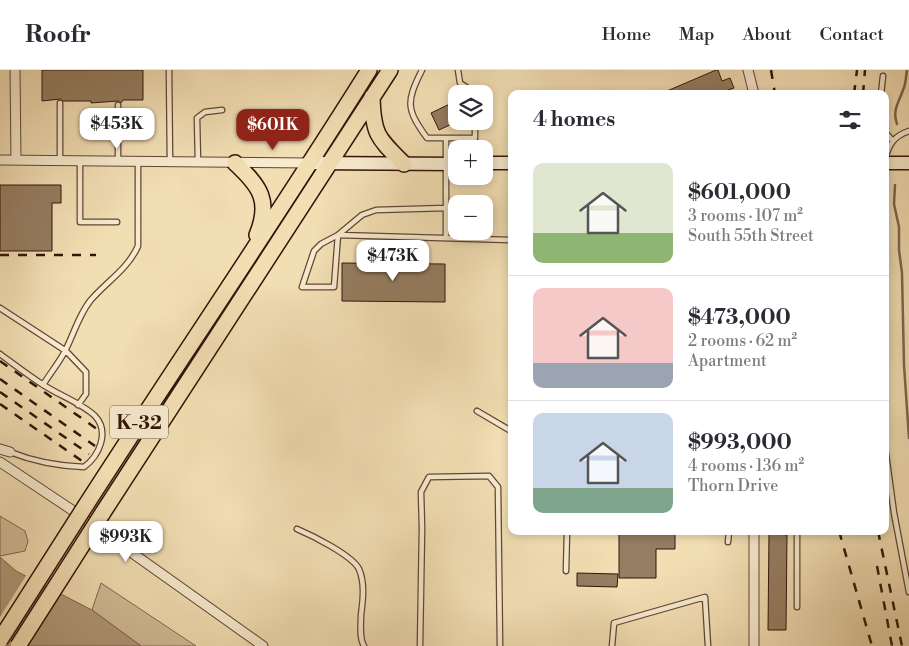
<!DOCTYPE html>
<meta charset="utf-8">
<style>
body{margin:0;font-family:"Libre Bodoni",serif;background:#f7f7f7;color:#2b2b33;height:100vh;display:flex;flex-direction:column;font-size:19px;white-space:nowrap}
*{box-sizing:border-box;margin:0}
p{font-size:16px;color:#7c7c81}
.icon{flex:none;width:28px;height:28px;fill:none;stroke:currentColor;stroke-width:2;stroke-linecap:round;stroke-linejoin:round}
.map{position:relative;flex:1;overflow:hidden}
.sheet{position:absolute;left:508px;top:20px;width:381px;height:445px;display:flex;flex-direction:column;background:#fff;border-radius:10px;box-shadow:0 2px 8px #0003}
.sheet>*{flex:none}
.controls{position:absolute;left:448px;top:15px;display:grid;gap:10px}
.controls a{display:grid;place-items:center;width:45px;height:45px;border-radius:10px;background:#fff;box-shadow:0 2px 8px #0003;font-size:25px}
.price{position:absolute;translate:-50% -42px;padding:0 11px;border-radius:10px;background:#fff;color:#222;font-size:16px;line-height:32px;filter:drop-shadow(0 1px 2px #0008)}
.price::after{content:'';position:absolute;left:50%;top:30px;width:15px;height:11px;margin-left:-8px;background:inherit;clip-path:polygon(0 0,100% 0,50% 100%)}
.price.current{background:#8f2418;color:#fff}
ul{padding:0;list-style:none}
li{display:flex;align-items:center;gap:15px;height:125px;padding:0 25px}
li+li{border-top:1px solid #e1e1e2}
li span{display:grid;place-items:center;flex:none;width:140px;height:100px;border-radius:10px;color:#555}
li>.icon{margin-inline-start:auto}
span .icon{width:60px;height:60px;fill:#fffc;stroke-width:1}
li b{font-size:21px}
h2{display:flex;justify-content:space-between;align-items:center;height:60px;padding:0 25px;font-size:21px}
header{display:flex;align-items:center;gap:30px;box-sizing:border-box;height:70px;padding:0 25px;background:#fff;border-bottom:1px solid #e1e1e2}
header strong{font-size:24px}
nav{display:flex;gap:28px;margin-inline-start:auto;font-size:18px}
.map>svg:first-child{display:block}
.green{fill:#d1bc96;stroke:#816850}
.water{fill:#b09979;stroke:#7d644c}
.pier{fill:#f2deb3}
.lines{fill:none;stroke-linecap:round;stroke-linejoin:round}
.stream{stroke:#7d644c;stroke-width:2.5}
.building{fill:#957d61;stroke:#311409}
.service-casing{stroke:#614634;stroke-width:7}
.minor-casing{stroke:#614634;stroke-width:11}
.secondary-casing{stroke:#311409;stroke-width:15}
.primary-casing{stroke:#311409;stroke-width:18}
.service{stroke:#f7eace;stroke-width:4.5}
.minor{stroke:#f7eace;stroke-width:9}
.secondary{stroke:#f7eace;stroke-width:12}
.primary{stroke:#f2deb3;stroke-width:15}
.rail{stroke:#311409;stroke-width:2.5;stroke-dasharray:9 9;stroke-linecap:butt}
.primary-bridge-casing{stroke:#311409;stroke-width:18;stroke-linecap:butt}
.primary-bridge{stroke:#f2deb3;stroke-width:15}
.labels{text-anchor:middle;stroke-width:5;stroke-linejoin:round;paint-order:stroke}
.shield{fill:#f7eace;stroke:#6c5444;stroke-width:1}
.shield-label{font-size:19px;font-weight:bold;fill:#311409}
</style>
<header>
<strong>Roofr</strong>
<nav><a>Home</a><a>Map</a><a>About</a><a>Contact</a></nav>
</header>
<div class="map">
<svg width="909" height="576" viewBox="0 0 909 576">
<rect width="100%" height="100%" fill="#f2deb3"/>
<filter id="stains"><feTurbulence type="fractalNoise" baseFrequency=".004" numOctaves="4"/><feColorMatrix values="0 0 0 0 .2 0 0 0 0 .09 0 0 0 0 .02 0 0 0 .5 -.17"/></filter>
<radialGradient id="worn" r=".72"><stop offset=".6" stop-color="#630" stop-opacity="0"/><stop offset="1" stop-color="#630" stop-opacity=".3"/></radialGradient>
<path class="green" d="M 0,446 L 25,461 L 28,471 L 25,481 L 0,486 Z
M 101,513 L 196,576 L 141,576 L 92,540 Z"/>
<path class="water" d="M 0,487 L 16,501 L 92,540 L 141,576 L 0,576 Z"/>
<path class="pier" d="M 27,504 L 42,511 L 0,576 L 0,547 Z"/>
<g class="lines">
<path class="stream" d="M 897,54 C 892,40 899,32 903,20 C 906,14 906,6 907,0
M 895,115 L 894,134 L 899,157 L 899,180 L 902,203 L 904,295 L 909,368"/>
</g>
<path class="building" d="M 42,0 L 143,0 L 143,30 L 123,30 L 121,33 L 118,31 L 91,33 L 91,31 L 63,31 L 60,29 L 42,31 Z
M 716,0 L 718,0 L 722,11 L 730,8 L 734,18 L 728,20 L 730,24 L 660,24 Z
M 456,31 L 456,52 L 439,60 L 431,43 Z
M 0,115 L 61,115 L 61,133 L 52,133 L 52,181 L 0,181 Z
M 342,193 L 445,194 L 445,232 L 342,231 Z
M 619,461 L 675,461 L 675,479 L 656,479 L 656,508 L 619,508 Z
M 769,461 L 780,461 L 780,464 L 787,465 L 786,560 L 768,560 Z
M 577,503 L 618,504 L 617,517 L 577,516 Z"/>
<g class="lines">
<defs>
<path id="service" d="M 169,0 L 170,92
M 422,0 C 406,32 406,39 427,68 L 475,68 L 475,51
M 458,0 L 460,13 L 472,21 L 472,24
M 881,24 L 883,6
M 885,62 L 892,70
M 885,89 C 889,74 894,66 909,61
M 60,91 L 60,33
M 80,91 L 80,152 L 117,152
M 118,91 L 118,35
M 198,92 L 197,48 L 205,42 L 222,40
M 446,138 L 376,140 L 362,145 L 338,165 L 321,174 L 314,181 L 302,217 L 334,217 L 338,165 L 510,170 L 511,172
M 446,168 L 446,68
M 0,238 L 66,281 L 86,302 L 86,324 L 78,335
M 0,284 C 15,295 29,306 45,316 C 59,325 83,334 95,346 C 110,362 99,386 84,397 C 57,396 35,392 10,382
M 43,315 C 50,303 60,292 66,279 C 74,263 79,245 90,231 C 106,212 128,199 138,176 L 138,93
M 477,341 L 511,361
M 885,377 L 894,443 L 909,522
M 297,459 C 311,465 352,485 359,499 C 365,513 363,530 361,545 C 361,555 359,568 364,576
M 728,472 L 729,461
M 566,501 L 567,461
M 797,537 L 797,461
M 420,576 L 422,458 L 421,422 L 429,407 L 489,406 L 498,417 L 500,576
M 612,576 L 614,553 L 705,527 L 708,576"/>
<path id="minor" d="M 15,0 L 16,90
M 748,0 L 754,24
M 0,90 L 310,93
M 0,379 L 10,382
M 0,392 L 69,438 L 263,576
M 754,576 L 754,461"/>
<path id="secondary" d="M 311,93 L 456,94
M 484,93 L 511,93
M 885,93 L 909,93"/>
<path id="primary" d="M 372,27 C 373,65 378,68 404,94
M 235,93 C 260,116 271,131 257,165
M 86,435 C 180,289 277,147 369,0
M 102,444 L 390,0"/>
</defs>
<use href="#service" class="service-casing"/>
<use href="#minor" class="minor-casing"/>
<use href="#secondary" class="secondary-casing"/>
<use href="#primary" class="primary-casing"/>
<use href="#service" class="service"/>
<use href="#minor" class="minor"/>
<use href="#secondary" class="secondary"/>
<use href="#primary" class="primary"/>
<path class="rail" d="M 771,0 L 775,24
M 854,24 L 857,0
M 863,24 L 865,0
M 0,185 L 96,185
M 0,291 L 97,359
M 0,309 L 95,376
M 0,322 L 89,384
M 0,334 L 82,391
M 839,461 L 872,576
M 878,461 L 902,576
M 877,496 L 892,576"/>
<defs>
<path id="primary-bridge" d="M 0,570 L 86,435
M 18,576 L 102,444"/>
</defs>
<use href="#primary-bridge" class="primary-bridge-casing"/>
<use href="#primary-bridge" class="primary-bridge"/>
</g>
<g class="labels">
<rect class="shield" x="110" y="335.5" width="58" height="33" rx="4"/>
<g class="shield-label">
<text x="139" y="359">K-32</text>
</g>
</g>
<rect width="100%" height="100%" filter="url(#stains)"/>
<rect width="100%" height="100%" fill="url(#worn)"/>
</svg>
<div class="controls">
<a><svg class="icon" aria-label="layers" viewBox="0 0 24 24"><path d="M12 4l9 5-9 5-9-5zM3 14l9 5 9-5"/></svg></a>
<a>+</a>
<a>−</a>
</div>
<b class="price" style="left:117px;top:80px">$453K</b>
<b class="price current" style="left:273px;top:81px">$601K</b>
<b class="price" style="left:393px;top:212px">$473K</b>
<b class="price" style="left:126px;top:493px">$993K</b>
<section class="sheet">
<h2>4 homes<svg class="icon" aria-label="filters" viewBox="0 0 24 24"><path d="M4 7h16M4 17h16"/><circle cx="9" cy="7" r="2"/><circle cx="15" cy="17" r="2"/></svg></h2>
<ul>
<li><span style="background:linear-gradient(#dfe7d0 70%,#8fb573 0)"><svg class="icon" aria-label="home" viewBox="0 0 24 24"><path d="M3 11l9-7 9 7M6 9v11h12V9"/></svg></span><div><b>$601,000</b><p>3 rooms · 107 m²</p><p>South 55th Street</p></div></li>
<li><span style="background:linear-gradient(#f6c9c9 75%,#9aa5b1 0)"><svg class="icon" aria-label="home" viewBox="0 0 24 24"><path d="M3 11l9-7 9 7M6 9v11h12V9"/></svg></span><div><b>$473,000</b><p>2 rooms · 62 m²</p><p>Apartment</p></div></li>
<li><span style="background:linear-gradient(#c9d6e8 75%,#7fa58c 0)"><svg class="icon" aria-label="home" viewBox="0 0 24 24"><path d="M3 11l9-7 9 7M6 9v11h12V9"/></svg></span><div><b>$993,000</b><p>4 rooms · 136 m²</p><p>Thorn Drive</p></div></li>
</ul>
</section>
</div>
